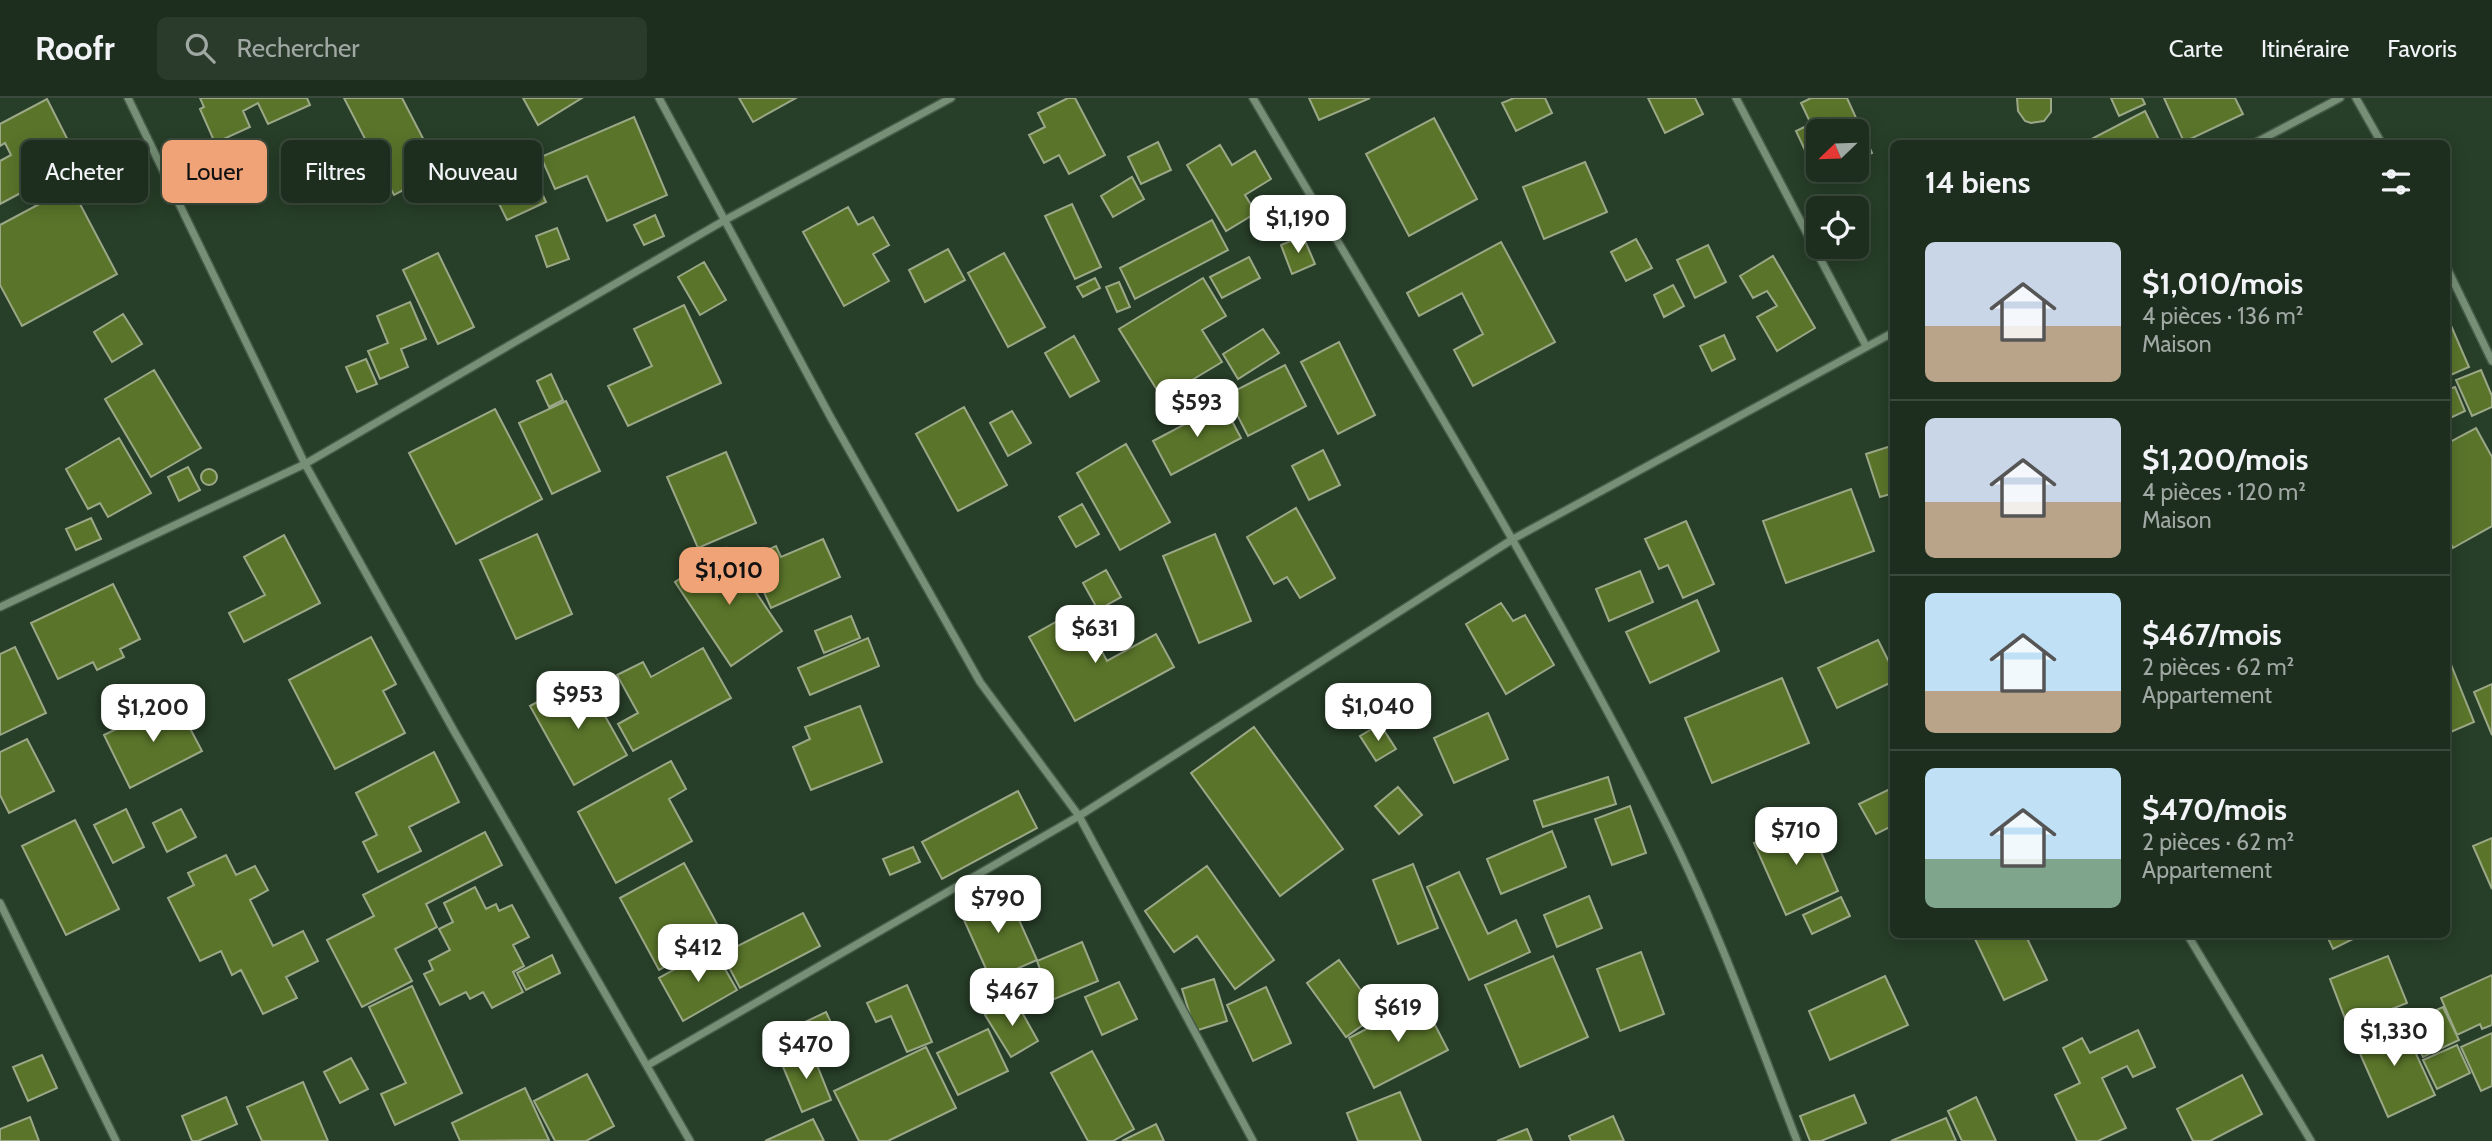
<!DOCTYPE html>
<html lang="fr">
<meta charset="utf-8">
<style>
body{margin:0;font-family:Cabin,sans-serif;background:#2a3a2b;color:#f1f3f6;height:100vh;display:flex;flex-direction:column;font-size:26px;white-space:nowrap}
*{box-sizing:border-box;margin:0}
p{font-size:23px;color:#a0a8a4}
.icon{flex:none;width:38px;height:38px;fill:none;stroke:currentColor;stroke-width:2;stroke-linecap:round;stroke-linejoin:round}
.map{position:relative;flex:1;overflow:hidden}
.details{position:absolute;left:1890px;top:42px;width:560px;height:798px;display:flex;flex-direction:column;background:#1d2e1e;border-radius:10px;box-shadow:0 4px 18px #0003,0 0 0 2px #3b4a3c}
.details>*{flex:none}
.top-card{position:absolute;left:21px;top:42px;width:665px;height:63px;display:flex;gap:14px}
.needle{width:46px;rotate:247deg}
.tools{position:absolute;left:1806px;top:21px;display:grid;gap:14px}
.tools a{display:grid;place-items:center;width:63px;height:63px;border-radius:10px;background:#1d2e1e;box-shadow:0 4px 18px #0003,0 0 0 2px #3b4a3c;font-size:35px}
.price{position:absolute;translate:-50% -60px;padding:0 16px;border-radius:14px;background:#fff;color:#222;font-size:23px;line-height:46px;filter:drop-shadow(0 2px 4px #0008)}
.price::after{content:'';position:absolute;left:50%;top:42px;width:21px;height:16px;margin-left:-10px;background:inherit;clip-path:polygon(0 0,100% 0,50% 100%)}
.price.on{background:#efa377;color:#111}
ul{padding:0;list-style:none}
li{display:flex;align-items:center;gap:21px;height:175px;padding:0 35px}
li+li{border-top:2px solid #3b4a3c}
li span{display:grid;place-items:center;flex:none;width:196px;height:140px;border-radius:10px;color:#555}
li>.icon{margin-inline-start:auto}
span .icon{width:84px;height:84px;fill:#fffc;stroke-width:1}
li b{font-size:30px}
h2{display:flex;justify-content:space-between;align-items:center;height:84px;padding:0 35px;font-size:30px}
.chip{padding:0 24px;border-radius:10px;background:#1d2e1e;box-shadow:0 4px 18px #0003,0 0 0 2px #3b4a3c;font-size:24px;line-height:63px}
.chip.on{background:#efa377;color:#111}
header{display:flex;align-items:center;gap:42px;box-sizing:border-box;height:98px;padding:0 35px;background:#1d2e1e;border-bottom:2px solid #3b4a3c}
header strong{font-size:33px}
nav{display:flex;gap:38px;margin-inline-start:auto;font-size:24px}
.search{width:490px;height:63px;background:#2a3a2b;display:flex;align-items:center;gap:18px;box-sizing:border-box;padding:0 24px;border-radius:10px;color:#a0a8a4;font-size:26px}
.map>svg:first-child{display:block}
.building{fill:#5a752a;stroke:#9ba888;stroke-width:2}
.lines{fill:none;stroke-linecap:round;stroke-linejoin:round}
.street-casing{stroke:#475a48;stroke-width:10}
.street{stroke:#768f76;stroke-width:7}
</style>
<header>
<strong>Roofr</strong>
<div class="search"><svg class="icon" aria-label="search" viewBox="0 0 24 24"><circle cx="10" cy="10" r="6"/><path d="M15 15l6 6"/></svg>Rechercher</div>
<nav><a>Carte</a><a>Itinéraire</a><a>Favoris</a></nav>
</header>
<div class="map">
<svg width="2492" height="1043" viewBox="0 0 2492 1043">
<rect width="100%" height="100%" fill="#273e28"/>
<path class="building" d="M 200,0 L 307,0 L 310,7 L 268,26 L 258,5 L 243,13 L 250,29 L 215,45 L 200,11 L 204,9 Z
M 344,0 L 402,0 L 440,73 L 394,97 Z
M 523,0 L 582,0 L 538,27 Z
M 739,0 L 796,0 L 753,24 Z
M 1068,0 L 1075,0 L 1105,57 L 1069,76 L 1059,57 L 1044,65 L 1029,37 L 1045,29 L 1038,15 Z
M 1309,0 L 1370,0 L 1319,22 Z
M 1514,0 L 1545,0 L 1552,15 L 1516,33 L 1502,5 Z
M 1648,0 L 1695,0 L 1703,16 L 1665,35 Z
M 1811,0 L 1847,0 L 1872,55 L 1857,62 L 1857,33 L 1818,33 L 1818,61 L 1811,65 L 1796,33 L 1811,26 L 1801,5 Z
M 2017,0 L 2051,0 L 2051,14 L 2044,23 L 2031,25 L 2025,23 L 2018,13 Z
M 2111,0 L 2142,0 L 2145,6 L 2119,18 Z
M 2164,0 L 2235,0 L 2243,16 L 2184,44 Z
M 47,1 L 79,64 L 0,106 L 0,63 L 11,57 L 5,45 L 0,48 L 0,26 Z
M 2145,13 L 2161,46 L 2082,46 Z
M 634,19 L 667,97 L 607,123 L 587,78 L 555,91 L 541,59 Z
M 1434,20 L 1477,101 L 1409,138 L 1366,56 Z
M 1158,44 L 1171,72 L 1141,86 L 1128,59 Z
M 1220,47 L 1232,67 L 1255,53 L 1271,81 L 1245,97 L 1256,115 L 1226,133 L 1187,67 Z
M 527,63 L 546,104 L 507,122 L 488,83 Z
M 1585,64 L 1607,114 L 1544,141 L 1523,89 Z
M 1132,79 L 1144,101 L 1113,119 L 1101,98 Z
M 71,89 L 117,176 L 22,228 L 0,187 L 0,127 Z
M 1072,106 L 1101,169 L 1075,181 L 1045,118 Z
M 848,109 L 858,127 L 873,119 L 889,147 L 873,156 L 889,183 L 844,208 L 803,134 Z
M 655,117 L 664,138 L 644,147 L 634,127 Z
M 1212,122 L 1228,152 L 1135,201 L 1120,170 Z
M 557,130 L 569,161 L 547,169 L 536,138 Z
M 1303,138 L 1315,166 L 1292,176 L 1281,147 Z
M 1636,141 L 1652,170 L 1626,183 L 1611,154 Z
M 1501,144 L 1555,244 L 1473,288 L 1454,252 L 1483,236 L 1462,195 L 1419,218 L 1407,195 Z
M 1708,147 L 1726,184 L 1695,200 L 1677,162 Z
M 948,151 L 965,182 L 925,204 L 909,172 Z
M 438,155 L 474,229 L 438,246 L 403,172 Z
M 1004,155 L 1045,229 L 1008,249 L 968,175 Z
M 1773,158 L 1815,230 L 1777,253 L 1757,219 L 1777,208 L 1767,193 L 1753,200 L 1740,178 Z
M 1249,159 L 1260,180 L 1222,200 L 1210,179 Z
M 704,164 L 726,202 L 700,217 L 678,179 Z
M 1095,180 L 1100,190 L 1083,199 L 1077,189 Z
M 1203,180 L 1226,218 L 1202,232 L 1222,264 L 1162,300 L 1119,231 Z
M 1119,184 L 1130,209 L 1117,214 L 1106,189 Z
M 1673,187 L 1684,208 L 1664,219 L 1654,197 Z
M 410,204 L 426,241 L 401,251 L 408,269 L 380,281 L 368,253 L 388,245 L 377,218 Z
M 684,207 L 721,285 L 628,328 L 608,288 L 652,268 L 634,231 Z
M 123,216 L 142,246 L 112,264 L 94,234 Z
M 2446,216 L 2469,269 L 2446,279 Z
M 1263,231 L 1279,255 L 1238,281 L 1223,256 Z
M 1724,237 L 1735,261 L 1712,273 L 1700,248 Z
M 1074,238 L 1099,283 L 1070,299 L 1045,255 Z
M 1339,244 L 1375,317 L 1338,336 L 1301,264 Z
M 366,261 L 377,286 L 357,294 L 346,269 Z
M 1285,267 L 1306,308 L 1248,338 L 1227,297 Z
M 154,272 L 201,350 L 151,379 L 105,301 Z
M 2481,272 L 2492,298 L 2492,309 L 2472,318 L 2456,282 Z
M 551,276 L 563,302 L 549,309 L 537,283 Z
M 2455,289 L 2465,313 L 2448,321 L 2446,292 Z
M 566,303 L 600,373 L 552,396 L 519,325 Z
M 1223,306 L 1241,340 L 1171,377 L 1153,343 Z
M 964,309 L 1007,387 L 958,413 L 916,336 Z
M 495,311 L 542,401 L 456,446 L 409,355 Z
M 1012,313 L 1031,345 L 1008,358 L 990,325 Z
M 2476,330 L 2492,359 L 2492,428 L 2453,450 L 2446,437 L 2446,408 L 2450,406 L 2446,400 L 2446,346 Z
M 119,340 L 151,395 L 108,419 L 100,405 L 88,411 L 66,371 Z
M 1126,346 L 1170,424 L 1120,452 L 1077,375 Z
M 1894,347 L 1894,395 L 1880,399 L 1866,356 Z
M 1323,352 L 1340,387 L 1309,402 L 1292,368 Z
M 726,354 L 756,425 L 698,450 L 667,379 Z
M 188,369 L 200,392 L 179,403 L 168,379 Z
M201 379a8 8 0 1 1 16 0a8 8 0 1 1-16 0Z
M 1851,391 L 1874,453 L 1786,485 L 1763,423 Z
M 1082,406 L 1099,436 L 1076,449 L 1059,419 Z
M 1296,410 L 1335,480 L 1300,500 L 1287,479 L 1274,486 L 1247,439 Z
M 91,420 L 101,441 L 76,452 L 66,431 Z
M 1686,423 L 1714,486 L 1683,500 L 1668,467 L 1659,471 L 1645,441 Z
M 537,436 L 572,516 L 516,541 L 480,462 Z
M 1215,436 L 1251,523 L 1199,545 L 1163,458 Z
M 284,437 L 320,505 L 244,544 L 229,515 L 265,497 L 244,459 Z
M 823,441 L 840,479 L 771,510 L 749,460 L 776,448 L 781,459 Z
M 726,450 L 782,533 L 731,568 L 675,484 Z
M 1106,472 L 1121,499 L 1098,512 L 1083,485 Z
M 1640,473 L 1653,504 L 1609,523 L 1596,491 Z
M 113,486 L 140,541 L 120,551 L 124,559 L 97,572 L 93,564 L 58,581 L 31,525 Z
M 1697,502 L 1719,553 L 1650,585 L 1626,534 Z
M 1501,505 L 1513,523 L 1525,517 L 1554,567 L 1506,596 L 1466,526 Z
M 1079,511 L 1107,563 L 1156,536 L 1174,569 L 1075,623 L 1029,539 Z
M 851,518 L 860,540 L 824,555 L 815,533 Z
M 371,539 L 396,586 L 383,593 L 405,635 L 335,671 L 289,582 Z
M 868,540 L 879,568 L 810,597 L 798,570 Z
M 1878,542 L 1894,574 L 1894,583 L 1837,610 L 1818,570 Z
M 15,549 L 46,615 L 0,637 L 0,556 Z
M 703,550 L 731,600 L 633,653 L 618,626 L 638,615 L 617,577 L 643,564 L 651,579 Z
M 2446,554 L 2474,624 L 2446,636 Z
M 583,579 L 627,657 L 574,687 L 530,608 Z
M 1782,580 L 1809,645 L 1712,685 L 1685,620 Z
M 2492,586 L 2492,637 L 2474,594 Z
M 175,602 L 202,653 L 130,690 L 104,637 Z
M 860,608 L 882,664 L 811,692 L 793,649 L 810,641 L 805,629 Z
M 1488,615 L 1508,661 L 1454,685 L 1434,640 Z
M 1380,626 L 1396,651 L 1376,663 L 1360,638 Z
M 1254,629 L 1343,751 L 1280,798 L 1191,675 Z
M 27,641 L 54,693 L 9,715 L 0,697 L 0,654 Z
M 434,654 L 459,704 L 409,729 L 421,753 L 378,774 L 363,744 L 377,737 L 356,695 Z
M 671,663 L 686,691 L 669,701 L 692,743 L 616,785 L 578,714 Z
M 1608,679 L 1616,706 L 1543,729 L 1534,703 Z
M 1398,689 L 1422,717 L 1399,736 L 1375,708 Z
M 1894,689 L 1894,727 L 1876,736 L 1859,706 Z
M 1018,693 L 1037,730 L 942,781 L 922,744 Z
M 1630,708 L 1646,755 L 1612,767 L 1595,721 Z
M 126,711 L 144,749 L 113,765 L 94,727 Z
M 181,711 L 196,739 L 167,754 L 153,725 Z
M 75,722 L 119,811 L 66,837 L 22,748 Z
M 1807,722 L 1838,793 L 1786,817 L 1754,745 Z
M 1552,733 L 1566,769 L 1501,796 L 1487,761 Z
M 485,734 L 502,767 L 426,806 L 437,829 L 395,851 L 412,883 L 362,909 L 327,842 L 374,818 L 363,797 Z
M 2492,740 L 2492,791 L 2473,748 Z
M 913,749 L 920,764 L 890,777 L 883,761 Z
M 226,757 L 236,777 L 255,768 L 268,792 L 250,802 L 273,848 L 303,833 L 318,863 L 286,879 L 297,900 L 263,916 L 241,872 L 232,877 L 221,853 L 200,863 L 168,800 L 194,787 L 188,775 Z
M 684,765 L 723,837 L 659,872 L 620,800 Z
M 1413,766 L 1438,830 L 1398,846 L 1373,782 Z
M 1207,768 L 1274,862 L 1235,891 L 1197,838 L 1174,854 L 1145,813 Z
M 1459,774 L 1488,836 L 1516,822 L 1530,854 L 1469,882 L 1427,789 Z
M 475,789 L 486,811 L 496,806 L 499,813 L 512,807 L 529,839 L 513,847 L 524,868 L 513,874 L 523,894 L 492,910 L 483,894 L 470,901 L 466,894 L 440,907 L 424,876 L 433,872 L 429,863 L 450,852 L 439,831 L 453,824 L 444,805 Z
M 1006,793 L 1037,862 L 991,882 L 960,813 Z
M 1589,798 L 1602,830 L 1557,849 L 1544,817 Z
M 1841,799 L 1850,818 L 1812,836 L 1803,817 Z
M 803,815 L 820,848 L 740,890 L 722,856 Z
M 1979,836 L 2025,836 L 2047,882 L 2004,902 L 1974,839 Z
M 2326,836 L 2363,836 L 2333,851 Z
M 1082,844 L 1098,883 L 1052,902 L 1037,863 Z
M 713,850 L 737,892 L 683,923 L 659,880 Z
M 1641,854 L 1664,916 L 1620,933 L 1597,871 Z
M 552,857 L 560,875 L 526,892 L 517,875 Z
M 1553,858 L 1588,939 L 1520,969 L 1485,887 Z
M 2388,858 L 2407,905 L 2348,928 L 2330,881 Z
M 1339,862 L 1378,916 L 1346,939 L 1307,885 Z
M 2492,877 L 2492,927 L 2482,931 L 2480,926 L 2457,937 L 2441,900 Z
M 1885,878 L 1908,927 L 1830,962 L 1809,913 Z
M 1214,881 L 1227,923 L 1195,933 L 1182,891 Z
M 1119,884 L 1137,921 L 1102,937 L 1085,899 Z
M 907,887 L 932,944 L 907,954 L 891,918 L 876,924 L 867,905 Z
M 412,888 L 462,995 L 395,1027 L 381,996 L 406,985 L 369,909 Z
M 1266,889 L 1291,945 L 1253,963 L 1227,907 Z
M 1014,900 L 1038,943 L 1011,959 L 985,917 Z
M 1422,902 L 1448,952 L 1374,990 L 1349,940 Z
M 2443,909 L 2459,942 L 2423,959 L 2407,925 Z
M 826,914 L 845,954 L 820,966 L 801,926 Z
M 2400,921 L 2435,997 L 2388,1019 L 2354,942 Z
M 988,931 L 1008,973 L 958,997 L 937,955 Z
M 2138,932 L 2155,969 L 2133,979 L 2127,968 L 2102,980 L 2126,1030 L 2098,1043 L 2077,1043 L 2055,997 L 2080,985 L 2063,950 L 2082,940 L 2090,955 Z
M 2492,935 L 2492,988 L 2481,993 L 2461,949 Z
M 2457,947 L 2470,975 L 2437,991 L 2423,962 Z
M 926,949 L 956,1010 L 888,1043 L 859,1043 L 834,993 Z
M 811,952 L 831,1002 L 802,1014 L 781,964 Z
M 1092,953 L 1134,1031 L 1113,1043 L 1088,1043 L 1051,975 Z
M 42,957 L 57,990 L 28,1003 L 13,969 Z
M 351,960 L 368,991 L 340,1005 L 324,974 Z
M 587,976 L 614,1028 L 586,1043 L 555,1043 L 534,1003 Z
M 2242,977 L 2262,1016 L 2210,1043 L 2193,1043 L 2177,1011 Z
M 303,984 L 328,1043 L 262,1043 L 247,1009 Z
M 525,990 L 549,1042 L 460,1043 L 452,1025 Z
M 1400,994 L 1421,1043 L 1358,1043 L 1347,1015 Z
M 1854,997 L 1866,1025 L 1821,1043 L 1810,1043 L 1800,1018 Z
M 226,999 L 237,1026 L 198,1043 L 192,1043 L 182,1018 Z
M 1976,999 L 1996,1043 L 1962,1043 L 1948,1013 Z
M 1613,1018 L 1624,1043 L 1571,1043 L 1569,1038 Z
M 30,1019 L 39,1043 L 0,1043 L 0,1031 Z
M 1946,1020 L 1956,1043 L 1891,1043 Z
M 813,1021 L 824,1043 L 765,1043 Z
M 1156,1026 L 1164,1043 L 1122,1043 Z
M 1527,1031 L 1532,1043 L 1497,1043 Z"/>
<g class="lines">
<defs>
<path id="street" d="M 128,0 L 305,366 L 454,633 L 690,1043
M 659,0 L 831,320 L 980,584 L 1079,718 L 1253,1043
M 1253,0 C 1391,235 1534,467 1658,710 C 1713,817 1754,931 1797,1043
M 1736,0 L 1866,248
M 2356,0 L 2382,46
M 2253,46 L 2340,0
M 2446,168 L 2492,263
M 0,509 L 305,366 L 725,122 L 951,0
M 0,805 L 116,1043
M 2187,836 L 2311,1043
M 648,967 L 1079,718 L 1513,441 L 1894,234"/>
</defs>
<use href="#street" class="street-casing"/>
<use href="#street" class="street"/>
</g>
</svg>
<div class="tools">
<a><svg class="needle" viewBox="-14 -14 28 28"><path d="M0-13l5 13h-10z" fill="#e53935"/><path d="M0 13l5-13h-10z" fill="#a0a8a4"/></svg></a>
<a><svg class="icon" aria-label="locate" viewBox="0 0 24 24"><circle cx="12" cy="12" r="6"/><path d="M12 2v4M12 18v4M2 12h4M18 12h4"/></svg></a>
</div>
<b class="price" style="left:1298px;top:157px">$1,190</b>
<b class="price" style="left:1197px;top:341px">$593</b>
<b class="price on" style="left:729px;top:509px">$1,010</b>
<b class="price" style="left:1095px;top:567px">$631</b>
<b class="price" style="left:578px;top:633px">$953</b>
<b class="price" style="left:1378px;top:645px">$1,040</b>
<b class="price" style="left:153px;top:646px">$1,200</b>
<b class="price" style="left:1796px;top:769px">$710</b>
<b class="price" style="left:998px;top:837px">$790</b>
<b class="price" style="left:698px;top:886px">$412</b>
<b class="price" style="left:1012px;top:930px">$467</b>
<b class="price" style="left:1398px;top:946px">$619</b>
<b class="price" style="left:2394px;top:970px">$1,330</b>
<b class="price" style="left:806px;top:983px">$470</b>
<div class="top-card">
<a class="chip">Acheter</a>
<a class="chip on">Louer</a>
<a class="chip">Filtres</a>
<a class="chip">Nouveau</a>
</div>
<section class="details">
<h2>14 biens<svg class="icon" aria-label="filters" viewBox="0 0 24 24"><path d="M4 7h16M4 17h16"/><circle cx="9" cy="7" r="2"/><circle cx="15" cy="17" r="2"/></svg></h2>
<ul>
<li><span style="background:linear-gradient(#c9d6e8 60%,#b9a48a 0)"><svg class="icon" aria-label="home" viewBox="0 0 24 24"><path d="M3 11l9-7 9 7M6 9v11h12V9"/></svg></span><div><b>$1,010/mois</b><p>4 pièces · 136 m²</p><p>Maison</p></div></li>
<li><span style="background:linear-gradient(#c9d6e8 60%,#b9a48a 0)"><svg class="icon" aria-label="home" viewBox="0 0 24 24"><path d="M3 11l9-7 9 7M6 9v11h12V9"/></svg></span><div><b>$1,200/mois</b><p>4 pièces · 120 m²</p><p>Maison</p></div></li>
<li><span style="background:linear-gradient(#bfe0f5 70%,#b9a48a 0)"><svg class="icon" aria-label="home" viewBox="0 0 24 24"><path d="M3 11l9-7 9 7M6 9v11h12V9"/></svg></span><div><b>$467/mois</b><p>2 pièces · 62 m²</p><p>Appartement</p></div></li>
<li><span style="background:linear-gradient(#bfe0f5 65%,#7fa58c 0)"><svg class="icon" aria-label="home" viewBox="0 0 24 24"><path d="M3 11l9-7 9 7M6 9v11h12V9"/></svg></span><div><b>$470/mois</b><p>2 pièces · 62 m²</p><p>Appartement</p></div></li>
</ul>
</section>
</div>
